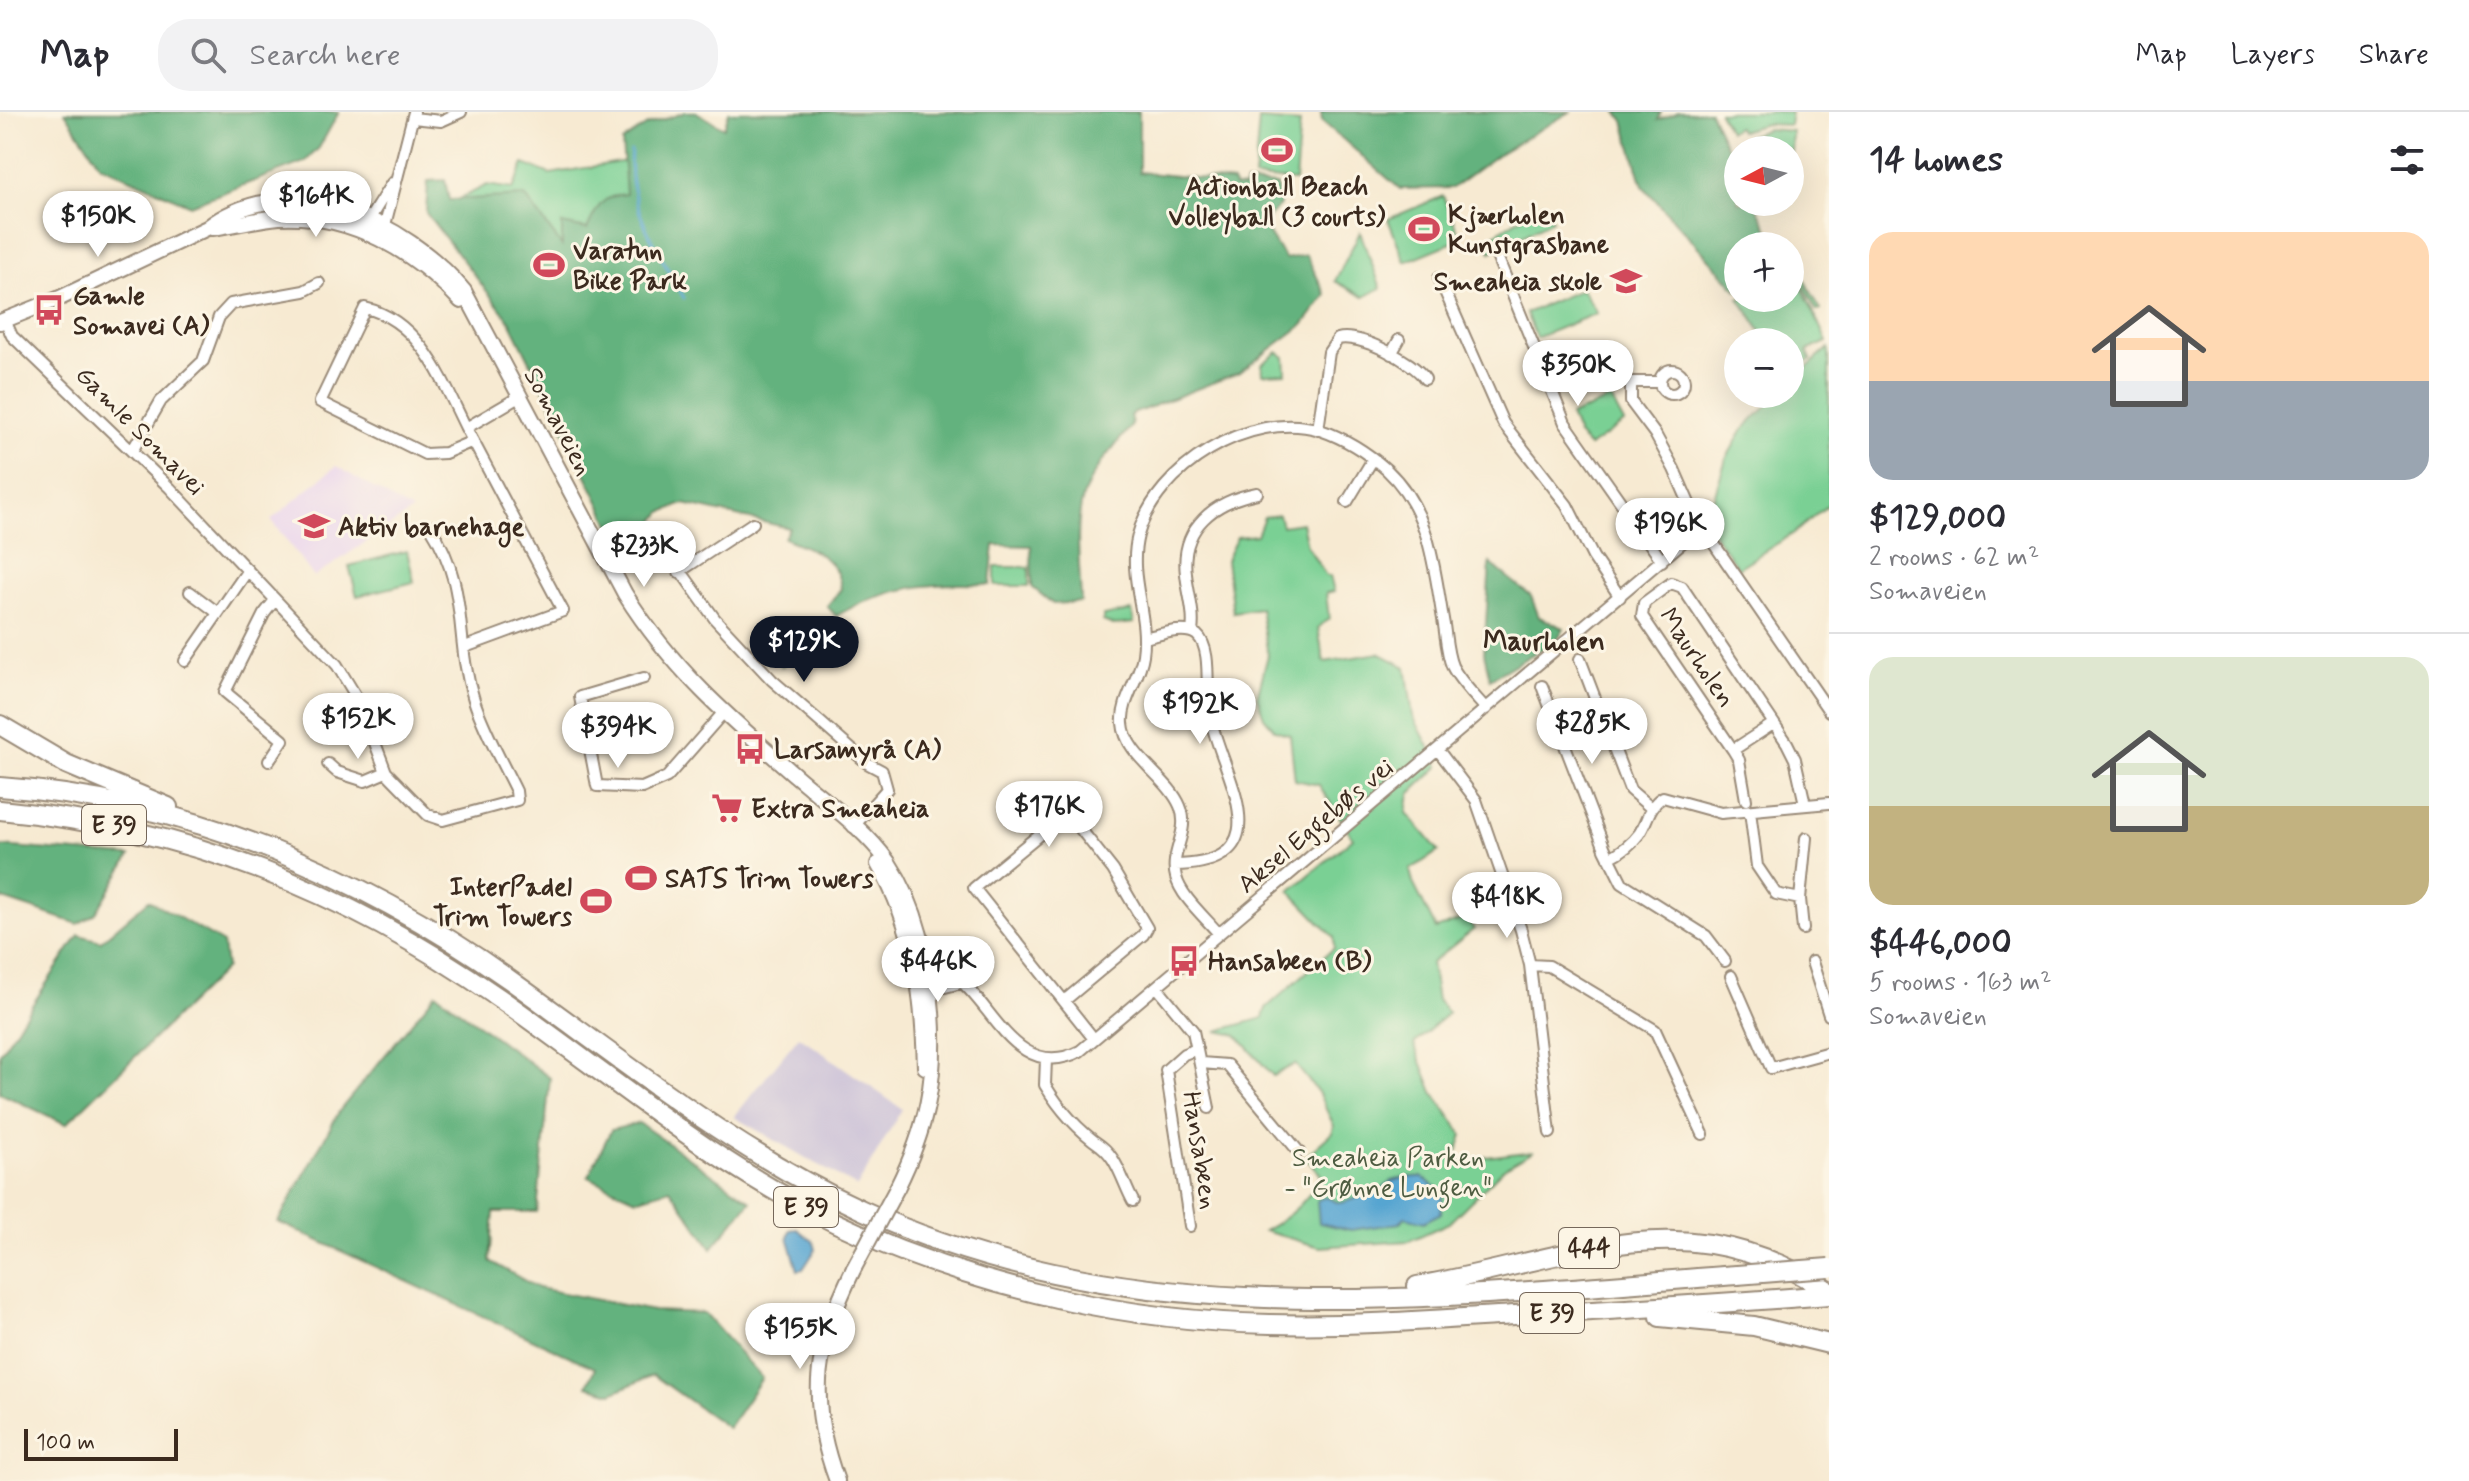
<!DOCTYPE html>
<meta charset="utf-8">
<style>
body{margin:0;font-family:Mynerve,sans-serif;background:#f2f2f3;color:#2b2b33;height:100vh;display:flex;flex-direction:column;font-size:30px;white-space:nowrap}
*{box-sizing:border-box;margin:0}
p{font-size:26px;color:#7c7c81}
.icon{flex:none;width:44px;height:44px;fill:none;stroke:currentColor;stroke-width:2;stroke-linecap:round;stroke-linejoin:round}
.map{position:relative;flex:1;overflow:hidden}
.details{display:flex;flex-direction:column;background:#fff;width:640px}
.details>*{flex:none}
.needle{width:52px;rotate:263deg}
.fabs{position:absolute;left:1724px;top:24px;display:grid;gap:16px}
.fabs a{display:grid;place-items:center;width:80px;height:80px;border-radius:50%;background:#fff;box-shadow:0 8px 32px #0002;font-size:40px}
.scale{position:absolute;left:24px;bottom:20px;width:154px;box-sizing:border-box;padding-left:8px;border:4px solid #3b2a1e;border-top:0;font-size:22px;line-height:28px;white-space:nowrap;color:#3b2a1e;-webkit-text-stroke:6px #fcf5e5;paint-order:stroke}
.price{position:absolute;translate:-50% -68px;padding:0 18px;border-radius:28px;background:#fff;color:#222;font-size:26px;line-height:52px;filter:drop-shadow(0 2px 4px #0008)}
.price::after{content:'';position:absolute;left:50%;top:48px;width:24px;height:18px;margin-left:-12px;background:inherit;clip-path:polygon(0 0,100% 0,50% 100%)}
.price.current{background:#111827;color:#fff}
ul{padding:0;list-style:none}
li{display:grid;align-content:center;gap:16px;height:424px;padding:0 40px}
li+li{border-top:2px solid #e1e1e2}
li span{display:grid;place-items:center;height:248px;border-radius:24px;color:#555}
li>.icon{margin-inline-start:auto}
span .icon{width:144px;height:144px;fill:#fffc;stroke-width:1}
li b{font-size:34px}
h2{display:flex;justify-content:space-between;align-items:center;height:96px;padding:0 40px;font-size:34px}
header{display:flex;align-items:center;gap:48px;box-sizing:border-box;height:112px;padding:0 40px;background:#fff;border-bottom:2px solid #e1e1e2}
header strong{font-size:38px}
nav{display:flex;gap:44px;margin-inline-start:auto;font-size:28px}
.search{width:560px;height:72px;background:#f2f2f3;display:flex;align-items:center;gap:20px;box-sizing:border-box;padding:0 28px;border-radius:32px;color:#7c7c81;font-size:30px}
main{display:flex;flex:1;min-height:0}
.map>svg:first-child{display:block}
.built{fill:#e8d2ee}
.industrial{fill:#c9bfd7}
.green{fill:#7ad094;stroke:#5a7d59;stroke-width:2}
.forest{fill:#63b27e;stroke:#4f6e4e;stroke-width:2}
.water{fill:#57a5d1;stroke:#496878;stroke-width:2}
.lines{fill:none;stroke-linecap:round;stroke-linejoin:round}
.stream{stroke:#57a5d1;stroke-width:3}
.minor-casing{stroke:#998a78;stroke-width:14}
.secondary-casing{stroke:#998a78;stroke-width:18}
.motorway-casing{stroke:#998a78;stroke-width:22}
.minor{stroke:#fff;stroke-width:10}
.secondary{stroke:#fff;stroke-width:14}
.motorway{stroke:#fff;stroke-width:18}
.secondary-bridge-casing{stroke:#998a78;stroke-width:18;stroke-linecap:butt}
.motorway-bridge-casing{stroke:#998a78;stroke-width:22;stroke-linecap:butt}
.secondary-bridge{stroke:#fff;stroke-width:14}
.motorway-bridge{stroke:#fff;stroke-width:18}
.labels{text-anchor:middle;stroke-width:6;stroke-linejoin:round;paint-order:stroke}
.shield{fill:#fcf5e5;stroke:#75675a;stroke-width:2}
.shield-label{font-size:24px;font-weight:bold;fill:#3b2a1e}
.poi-label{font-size:26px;font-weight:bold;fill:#3b2a1e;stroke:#fcf5e5;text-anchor:start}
.street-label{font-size:26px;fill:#3b2a1e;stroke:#fcf5e5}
.park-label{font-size:26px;fill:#4e5c41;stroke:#fcf5e5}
.neighbourhood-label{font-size:28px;font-weight:bold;fill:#3b2a1e;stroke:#fcf5e5}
</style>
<header>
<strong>Map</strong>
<div class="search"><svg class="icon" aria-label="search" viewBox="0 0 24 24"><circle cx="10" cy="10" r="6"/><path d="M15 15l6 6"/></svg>Search here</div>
<nav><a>Map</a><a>Layers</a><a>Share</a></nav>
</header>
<main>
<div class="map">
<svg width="1829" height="1369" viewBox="0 0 1829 1369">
<rect width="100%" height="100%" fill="#fcf5e5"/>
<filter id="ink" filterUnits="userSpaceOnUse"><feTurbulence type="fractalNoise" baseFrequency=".0125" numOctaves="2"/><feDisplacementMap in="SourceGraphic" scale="16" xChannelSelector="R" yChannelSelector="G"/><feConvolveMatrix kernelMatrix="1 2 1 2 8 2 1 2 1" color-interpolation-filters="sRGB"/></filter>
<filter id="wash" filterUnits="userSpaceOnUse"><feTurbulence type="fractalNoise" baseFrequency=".006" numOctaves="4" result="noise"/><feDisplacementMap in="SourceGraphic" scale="32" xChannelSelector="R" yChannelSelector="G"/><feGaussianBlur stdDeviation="1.8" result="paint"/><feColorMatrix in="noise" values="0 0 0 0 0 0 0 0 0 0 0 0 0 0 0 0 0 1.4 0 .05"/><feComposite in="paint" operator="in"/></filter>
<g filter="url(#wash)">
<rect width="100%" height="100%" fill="#f7ead2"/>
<path class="built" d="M 336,354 L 412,399 L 314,465 L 271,408 Z"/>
<path class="industrial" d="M 799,924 L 902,997 L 857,1075 L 734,1005 Z"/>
<path class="green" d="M 1719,0 L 1791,0 L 1789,13 L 1766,12 L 1740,19 L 1738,15 L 1729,19 Z
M 1259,8 L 1300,11 L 1295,69 L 1254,66 Z
M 1767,17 L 1792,19 L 1790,64 L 1790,38 L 1753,38 L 1747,24 Z
M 655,44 L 596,208 L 439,97 L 487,73 L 513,77 L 524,52 L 550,62 Z
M 1443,84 L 1461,127 L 1405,150 L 1388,107 Z
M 1543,91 L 1552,108 L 1491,140 L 1486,128 Z
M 1360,120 L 1381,176 L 1364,185 L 1335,169 Z
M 1790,154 L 1802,164 L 1821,198 L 1817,199 L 1804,174 L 1792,179 Z
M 1582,177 L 1597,201 L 1536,226 L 1526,201 Z
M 1803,177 L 1827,230 L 1807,239 L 1811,247 L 1790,262 L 1790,230 L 1768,230 L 1739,186 L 1790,186 L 1790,182 Z
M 1829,236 L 1829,392 L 1794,421 L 1738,456 L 1712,419 L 1708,404 L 1726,347 L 1742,319 L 1779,282 L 1790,282 L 1790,271 Z
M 1278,240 L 1285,245 L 1286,261 L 1263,262 L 1262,252 Z
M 1611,287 L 1624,311 L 1589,335 L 1578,323 L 1570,304 Z
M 1279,403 L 1282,414 L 1302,411 L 1307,434 L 1326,464 L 1330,464 L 1334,479 L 1326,481 L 1329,506 L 1318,516 L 1324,550 L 1379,541 L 1406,555 L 1413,604 L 1439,654 L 1410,682 L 1407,701 L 1439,739 L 1410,758 L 1413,771 L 1436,817 L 1466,806 L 1474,817 L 1431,851 L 1437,888 L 1448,901 L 1414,932 L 1433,980 L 1463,1023 L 1454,1049 L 1534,1039 L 1504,1056 L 1449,1111 L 1409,1129 L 1320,1135 L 1264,1119 C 1288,1106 1309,1089 1321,1063 L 1305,1045 L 1332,1021 L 1334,1014 L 1318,980 L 1295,952 L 1273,964 L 1237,923 L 1217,919 L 1263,906 L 1266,896 L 1334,836 L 1334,825 L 1290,779 L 1353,726 L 1319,673 L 1295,668 L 1290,623 L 1275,618 L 1264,605 L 1257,585 L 1268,543 L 1260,496 L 1233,500 L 1226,448 L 1237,425 L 1257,423 L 1264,405 Z
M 407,439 L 414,470 L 357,484 L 349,454 Z
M 995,455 L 1029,455 L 1029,474 L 995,474 Z
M 1132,499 L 1134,511 L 1113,513 L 1103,509 L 1103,504 Z
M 807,524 L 795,543 L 782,554 L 774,546 L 791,529 Z"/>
<path class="forest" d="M 65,0 L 339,0 L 319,36 L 305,50 L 190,93 L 100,53 Z
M 686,0 L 696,0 L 724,16 L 729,0 L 1139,0 L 1139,60 L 1233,70 L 1234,75 L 1244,76 L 1246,71 L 1277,73 L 1280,93 L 1263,112 L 1285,147 L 1306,143 L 1326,183 L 1303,213 L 1240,260 L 1130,303 L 1132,313 C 1114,335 1092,357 1083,385 C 1074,416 1080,457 1081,490 L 1053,492 L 1032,475 L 1031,434 L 994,433 L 990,473 C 934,469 885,475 836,504 L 827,494 L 841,477 C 838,444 812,438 784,426 L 789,416 L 684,392 L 662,400 L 650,416 L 613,418 L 510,209 L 426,101 L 428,69 L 445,68 L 449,88 L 525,84 L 562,134 L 562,112 L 587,117 C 597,95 601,84 626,82 L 622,30 L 647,13 Z
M 1321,0 L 1570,0 L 1500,41 L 1452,76 L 1400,77 L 1322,9 Z
M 1617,0 L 1661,0 L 1658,8 L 1679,0 L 1710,0 L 1738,58 L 1738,90 L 1754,90 L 1777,134 L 1738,134 L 1738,179 L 1643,74 L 1624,9 Z
M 1490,451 L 1531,484 L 1539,505 L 1564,516 L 1557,528 L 1490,567 L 1484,541 Z
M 0,734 L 130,744 L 96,801 L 78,812 L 0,786 Z
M 149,788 L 223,831 L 226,856 L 66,1012 L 0,981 L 0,941 L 79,823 L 101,829 Z
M 436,881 L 550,966 L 537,1100 L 494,1100 L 490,1149 L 538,1176 L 653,1199 L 704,1201 L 762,1266 L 728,1316 L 653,1263 L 612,1281 L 587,1274 L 595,1256 L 278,1110 L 340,998 Z
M 639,1011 L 751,1089 L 712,1136 L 670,1077 L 636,1087 L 588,1065 L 611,1018 Z"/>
<path class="water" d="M 1408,1065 L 1422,1065 L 1443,1080 L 1441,1101 L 1424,1110 L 1405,1105 L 1400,1111 L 1351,1118 L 1319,1111 L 1317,1089 C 1328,1081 1330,1089 1341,1091 L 1380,1079 L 1392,1069 Z
M 797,1117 L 813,1129 L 816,1137 L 803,1157 L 798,1158 L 788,1125 L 790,1118 Z"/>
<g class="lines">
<path class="stream" d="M 631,39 C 625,93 659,140 684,186"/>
</g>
</g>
<g filter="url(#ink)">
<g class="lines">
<defs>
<path id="minor" d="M 413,6 L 441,9 L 461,0
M 371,113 L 370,106 L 392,71
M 378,118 L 385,113 L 414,0
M 1496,142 L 1565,311 L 1662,449
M 1439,166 L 1503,311 L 1567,393 L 1593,445 L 1620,485
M 5,208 L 12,224 L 170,376 L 337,553 L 360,591 L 386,660 L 428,703 L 443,708 L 517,688 L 516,679 C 502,650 484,619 474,588 C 453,524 471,479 430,414
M 1391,242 L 1399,228
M1660 270a12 12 0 1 1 24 0a12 12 0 1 1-24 0Z
M 1660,270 L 1631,270 L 1631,290 L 1655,322 L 1674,357 L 1692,398 L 1697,423
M 466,316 L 473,329 L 445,341 L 425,342 L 320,290 L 365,196 C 421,209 443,270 466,316 L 519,285
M 1318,318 L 1329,240 L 1338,227 C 1358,221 1414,249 1425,267
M 132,339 L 161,289 L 203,249 L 219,205 L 231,192 L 304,179 L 319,171
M 1347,390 L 1373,347
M 652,419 L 715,507 L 772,568 L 867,651 L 882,659 L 887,677 L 853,715
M 1697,423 L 1712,429 L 1829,599
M 679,460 L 753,411
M 190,480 L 218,501
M 1192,520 C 1195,500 1188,482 1186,462 C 1180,415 1215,389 1257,381
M 1144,526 C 1158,523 1185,513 1197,523 C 1213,537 1205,579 1209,600 C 1219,659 1289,751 1175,753
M 465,535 L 563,499 L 473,329
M 1580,547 L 1630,678 L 1651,696
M 185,549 L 248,458
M 644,566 L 580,585 L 597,674 L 642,676 L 667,665 L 723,601
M 1542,574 L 1605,737 L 1622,771 L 1706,824 L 1725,849
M 1438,638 L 1476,688 L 1521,818 L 1530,853 L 1550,1021
M 1733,638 L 1773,612
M 269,649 L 283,628 L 225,580 L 264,502 L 275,488
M 328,652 L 337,660 L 365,669 L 386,660
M 1746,688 L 1739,648 L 1733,638 L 1642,504 L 1644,491 L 1671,471 L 1682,475 L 1787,631 L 1795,647 L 1805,692
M 1750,699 L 1757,754 L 1776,782 L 1800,787 L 1806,726
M 1609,746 C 1621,740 1631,733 1639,722 C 1648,709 1648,694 1663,685 L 1721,701 L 1829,691
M 1800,787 L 1803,817
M 1219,822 C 1206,806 1181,785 1176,765 C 1169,740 1191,720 1180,694 C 1168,665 1125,644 1123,611 C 1121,589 1140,566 1143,543 C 1149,502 1127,465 1138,423 C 1156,356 1250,297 1320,318 C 1344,326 1368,341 1387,358 C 1431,399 1434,457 1444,513 C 1446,526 1447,542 1452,554 C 1460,570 1475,584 1486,597
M 1812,850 L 1829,903
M 1530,853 L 1549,854 L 1655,918 L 1703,1022
M 1731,864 L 1771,956 L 1829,940
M 924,867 C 978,830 999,981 1080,939 L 1683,430 L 1697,423
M 924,873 L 945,875 L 961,871
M 1157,875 L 1193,919 L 1209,996
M 1064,889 L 1143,823 L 1147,816 L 1113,758 L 1067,700 L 974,776 L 1094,927
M 1046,947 L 1045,973 C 1060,998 1078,1018 1101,1034 C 1118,1047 1123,1071 1133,1089
M 1201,951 L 1227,953 L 1299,1040
M 1190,1114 L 1166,958 L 1184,942 L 1197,937"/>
<path id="secondary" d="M 212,116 C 234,113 257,107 279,105 C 351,101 414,139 461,189
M 0,210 L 60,186 L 207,116 C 288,53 407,110 464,179 L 625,482 C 672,557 729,606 795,663 C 826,690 864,716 888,750 C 918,795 928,848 932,900 C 937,967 927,1016 897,1076
M 878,752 C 915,815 923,883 925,955
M 837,1369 C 806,1285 816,1234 854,1156"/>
<path id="motorway" d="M 0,613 L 66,652 L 168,695
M 0,675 C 186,688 359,761 510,868 C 624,949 733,1039 862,1098 C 1140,1226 1442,1185 1737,1163
M 0,698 C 188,716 344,778 499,886 C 617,968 726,1064 860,1122 C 989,1178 1129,1209 1270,1212 C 1352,1214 1434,1208 1515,1203 C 1620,1198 1725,1191 1829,1183
M 1417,1174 C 1572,1148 1681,1084 1829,1179
M 1660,1205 L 1754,1214 L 1829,1232"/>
</defs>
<use href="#minor" class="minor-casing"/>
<use href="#secondary" class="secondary-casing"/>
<use href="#motorway" class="motorway-casing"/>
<use href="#minor" class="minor"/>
<use href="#secondary" class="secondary"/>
<use href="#motorway" class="motorway"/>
<defs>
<path id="secondary-bridge" d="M 854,1156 L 897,1076"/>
<path id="motorway-bridge" d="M 1737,1163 L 1829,1156"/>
</defs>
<use href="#secondary-bridge" class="secondary-bridge-casing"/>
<use href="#motorway-bridge" class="motorway-bridge-casing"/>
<use href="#secondary-bridge" class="secondary-bridge"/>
<use href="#motorway-bridge" class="motorway-bridge"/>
</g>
</g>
<defs>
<symbol id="stadium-bare" viewBox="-9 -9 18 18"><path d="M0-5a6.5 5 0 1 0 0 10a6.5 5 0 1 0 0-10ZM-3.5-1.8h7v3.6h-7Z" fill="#d1495b" stroke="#fcf5e5" stroke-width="2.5" paint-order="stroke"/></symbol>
<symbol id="school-bare" viewBox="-9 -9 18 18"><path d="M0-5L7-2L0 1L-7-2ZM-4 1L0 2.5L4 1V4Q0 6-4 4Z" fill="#d1495b" stroke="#fcf5e5" stroke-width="2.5" paint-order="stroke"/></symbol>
<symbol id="bus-bare" viewBox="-9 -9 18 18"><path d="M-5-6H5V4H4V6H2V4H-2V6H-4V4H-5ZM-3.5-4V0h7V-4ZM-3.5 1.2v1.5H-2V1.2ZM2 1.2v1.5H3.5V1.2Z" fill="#d1495b" stroke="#fcf5e5" stroke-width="2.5" paint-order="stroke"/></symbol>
<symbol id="supermarket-bare" viewBox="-9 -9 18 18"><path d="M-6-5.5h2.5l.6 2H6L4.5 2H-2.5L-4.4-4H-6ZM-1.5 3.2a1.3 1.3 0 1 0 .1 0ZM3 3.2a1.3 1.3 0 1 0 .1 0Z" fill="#d1495b" stroke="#fcf5e5" stroke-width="2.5" paint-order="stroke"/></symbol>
</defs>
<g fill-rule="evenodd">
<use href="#stadium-bare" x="1255" y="16" width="44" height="44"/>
<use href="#stadium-bare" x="1402" y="95" width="44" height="44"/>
<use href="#stadium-bare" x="527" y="131" width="44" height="44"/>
<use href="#school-bare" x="1604" y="147" width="44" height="44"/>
<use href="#bus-bare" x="27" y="176" width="44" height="44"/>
<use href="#school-bare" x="292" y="392" width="44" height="44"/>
<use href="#bus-bare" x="728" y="615" width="44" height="44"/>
<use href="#supermarket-bare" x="705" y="674" width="44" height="44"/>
<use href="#stadium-bare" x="619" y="744" width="44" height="44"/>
<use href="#stadium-bare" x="574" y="767" width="44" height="44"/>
<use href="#bus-bare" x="1162" y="827" width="44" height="44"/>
</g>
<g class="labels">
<g class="shield">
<rect x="82" y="693" width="64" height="40" rx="6"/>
<rect x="774" y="1075" width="64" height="40" rx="6"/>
<rect x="1559" y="1116" width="60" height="40" rx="6"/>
<rect x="1520" y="1181" width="64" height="40" rx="6"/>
</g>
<g class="shield-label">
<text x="114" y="721">E 39</text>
<text x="806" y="1103">E 39</text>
<text x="1589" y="1144">444</text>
<text x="1552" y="1209">E 39</text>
</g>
<g class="poi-label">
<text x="1277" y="83" text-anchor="middle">Actionball Beach<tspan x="1277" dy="30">Volleyball (3 courts)</tspan></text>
<text x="1448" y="111">Kjærholen<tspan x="1448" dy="30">Kunstgrasbane</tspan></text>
<text x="573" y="147">Varatun<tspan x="573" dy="30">Bike Park</tspan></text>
<text x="1602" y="178" text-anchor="end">Smeaheia skole</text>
<text x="73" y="192">Gamle<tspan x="73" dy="30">Somavei (A)</tspan></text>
<text x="338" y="423">Aktiv barnehage</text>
<text x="774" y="646">Larsamyrå (A)</text>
<text x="751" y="705">Extra Smeaheia</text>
<text x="665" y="775">SATS Trim Towers</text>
<text x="572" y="783" text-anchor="end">InterPadel<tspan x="572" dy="30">Trim Towers</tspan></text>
<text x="1208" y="858">Hansabeen (B)</text>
</g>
<g class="street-label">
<text transform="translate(559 309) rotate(62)" y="9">Somaveien</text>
<text transform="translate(141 318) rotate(45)" y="9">Gamle Somavei</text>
<text transform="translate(1698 545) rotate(56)" y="9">Maurholen</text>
<text transform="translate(1315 713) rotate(-40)" y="9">Aksel Eggebøs vei</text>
<text transform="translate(1201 1038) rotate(81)" y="9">Hansabeen</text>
</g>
<g class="park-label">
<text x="1388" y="1054">Smeaheia Parken<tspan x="1388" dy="30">- "Grønne Lungen"</tspan></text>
</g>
<g class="neighbourhood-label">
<text x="1544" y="538">Maurholen</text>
</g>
</g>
</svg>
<div class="fabs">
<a><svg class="needle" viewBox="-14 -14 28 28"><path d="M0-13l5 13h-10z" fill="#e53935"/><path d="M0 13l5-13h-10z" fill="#7c7c81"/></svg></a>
<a>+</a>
<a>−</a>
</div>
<div class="scale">100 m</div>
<b class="price" style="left:316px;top:127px">$164K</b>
<b class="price" style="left:98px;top:147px">$150K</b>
<b class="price" style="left:1578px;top:296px">$350K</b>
<b class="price" style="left:1670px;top:454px">$196K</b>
<b class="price" style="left:644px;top:477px">$233K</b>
<b class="price current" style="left:804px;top:572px">$129K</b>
<b class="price" style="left:1200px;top:634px">$192K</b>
<b class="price" style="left:358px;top:649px">$152K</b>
<b class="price" style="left:1592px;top:654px">$285K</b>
<b class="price" style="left:618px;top:658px">$394K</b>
<b class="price" style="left:1049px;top:737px">$176K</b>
<b class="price" style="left:1507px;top:828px">$418K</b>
<b class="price" style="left:938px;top:892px">$446K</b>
<b class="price" style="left:800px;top:1259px">$155K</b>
</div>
<section class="details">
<h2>14 homes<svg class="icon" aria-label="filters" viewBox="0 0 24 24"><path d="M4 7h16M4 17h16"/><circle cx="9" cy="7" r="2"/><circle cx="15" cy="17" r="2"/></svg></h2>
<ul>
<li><span style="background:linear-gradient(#ffd9b3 60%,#9aa5b1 0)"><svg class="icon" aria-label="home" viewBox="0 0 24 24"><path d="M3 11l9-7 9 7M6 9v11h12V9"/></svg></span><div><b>$129,000</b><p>2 rooms · 62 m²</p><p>Somaveien</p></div></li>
<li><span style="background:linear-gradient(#dfe7d0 60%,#c2b280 0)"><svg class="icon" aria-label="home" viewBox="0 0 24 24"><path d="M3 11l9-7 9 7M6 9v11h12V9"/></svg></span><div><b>$446,000</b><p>5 rooms · 163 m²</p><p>Somaveien</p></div></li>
</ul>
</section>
</main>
